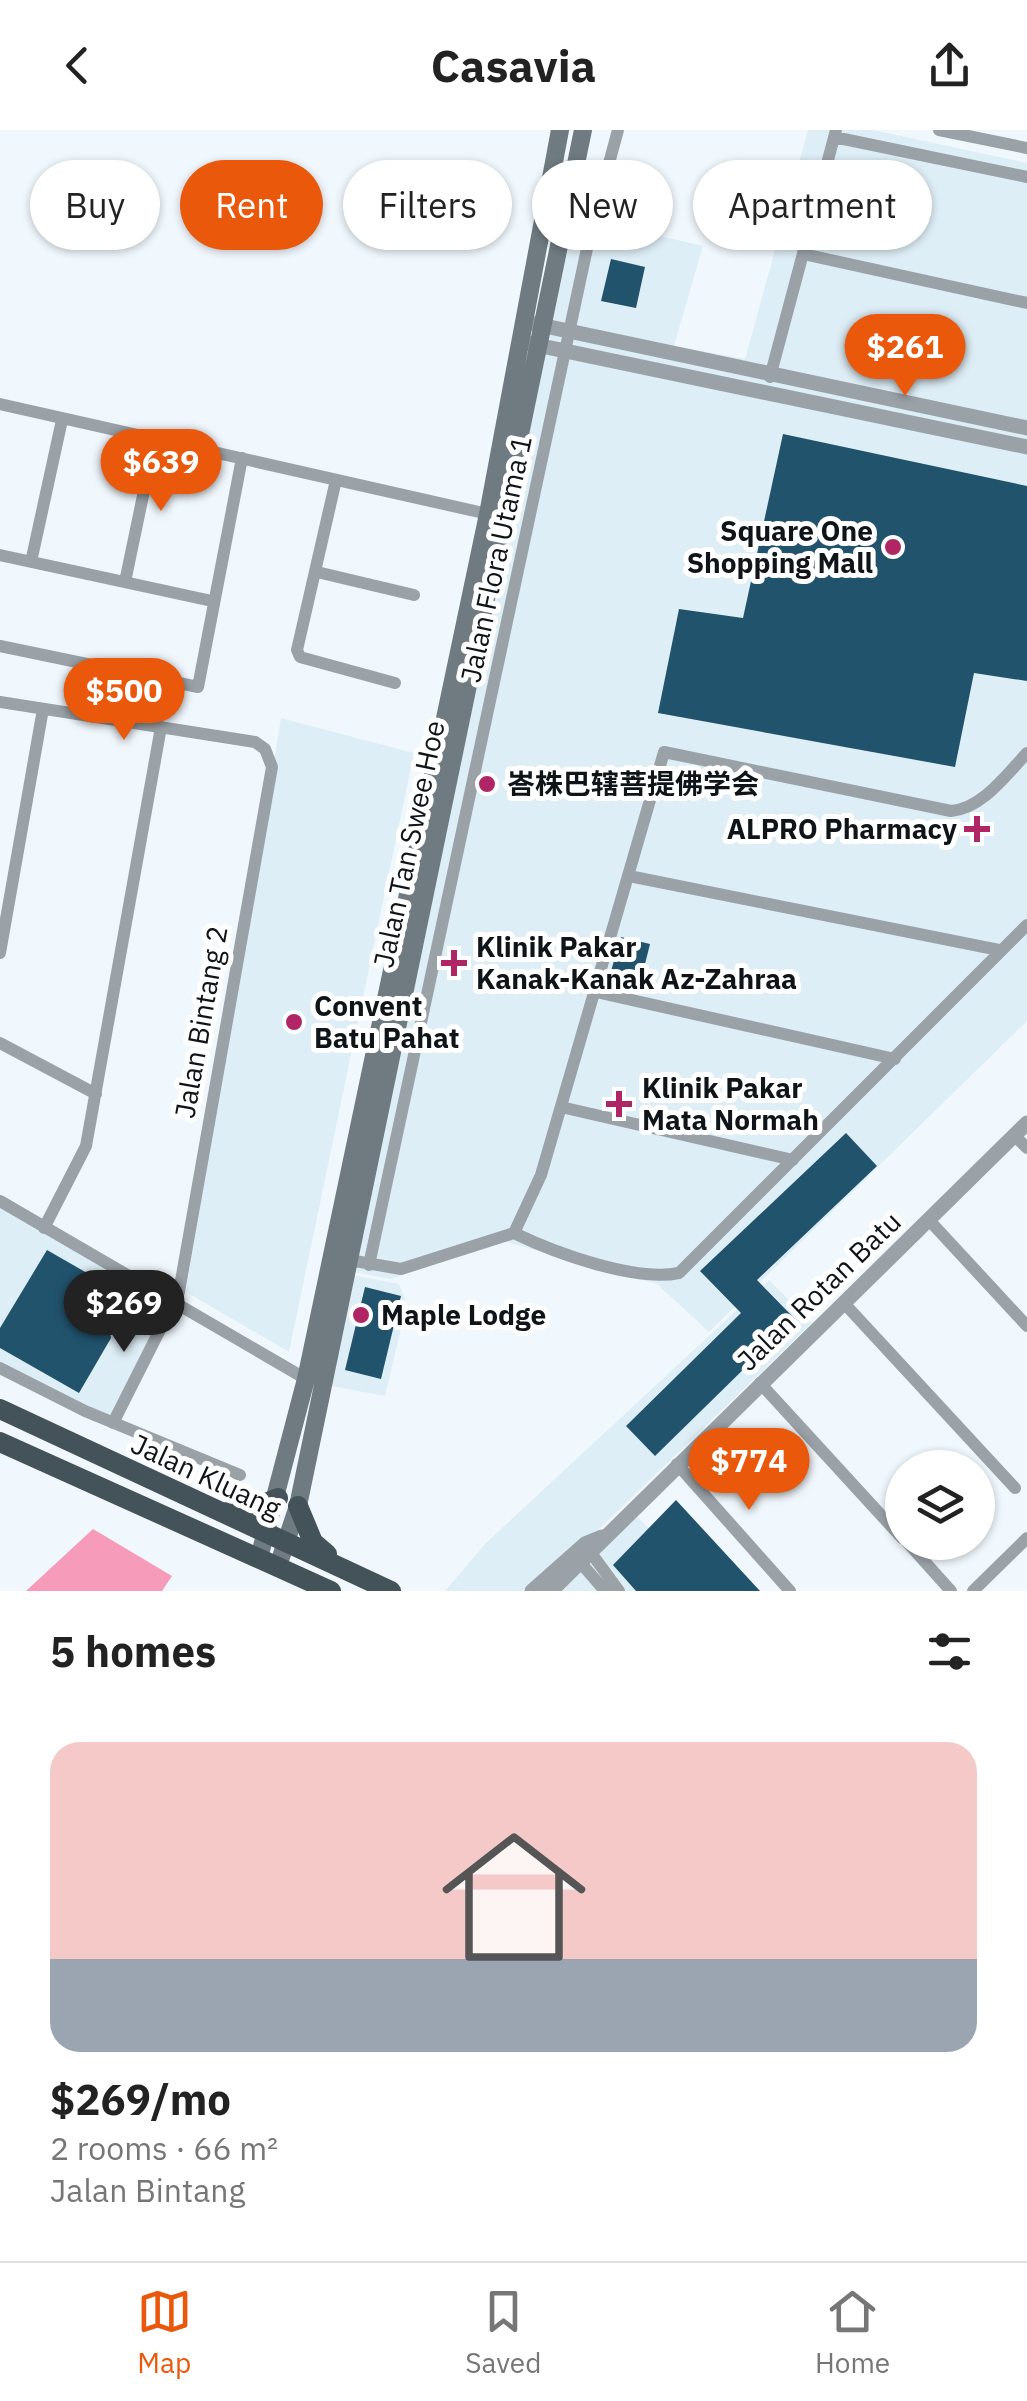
<!DOCTYPE html>
<meta charset="utf-8">
<style>
body{margin:0;font-family:"IBM Plex Sans","Noto Sans SC",sans-serif;background:#f6f6f6;color:#222;height:100vh;display:flex;flex-direction:column;font-size:38px;white-space:nowrap}
*{box-sizing:border-box;margin:0}
p{font-size:32px;color:#767676}
.icon{flex:none;width:55px;height:55px;fill:none;stroke:currentColor;stroke-width:2;stroke-linecap:round;stroke-linejoin:round}
.map{position:relative;height:1461px;overflow:hidden}
.sheet{display:flex;flex-direction:column;background:#fff;flex:1}
.sheet>*{flex:none}
.banner{position:absolute;left:30px;top:30px;width:968px;height:90px;display:flex;gap:20px}
.fabs{position:absolute;left:885px;top:1320px;display:grid;gap:20px}
.fabs a{display:grid;place-items:center;width:110px;height:110px;border-radius:50%;background:#fff;box-shadow:0 2px 8px #0004;font-size:50px}
.price{position:absolute;translate:-50% -85px;padding:0 22px;border-radius:35px;background:#ea580c;color:#fff;font-size:32px;line-height:65px;filter:drop-shadow(0 2px 5px #0008)}
.price::after{content:'';position:absolute;left:50%;top:60px;width:30px;height:22px;margin-left:-15px;background:inherit;clip-path:polygon(0 0,100% 0,50% 100%)}
.price.current{background:#222;color:#fff}
ul{padding:0;list-style:none}
li{display:grid;align-content:center;gap:20px;height:530px;padding:0 50px}
li+li{border-top:2px solid #e0e0e0}
li span{display:grid;place-items:center;height:310px;border-radius:30px;color:#555}
li>.icon{margin-inline-start:auto}
span .icon{width:180px;height:180px;fill:#fffc;stroke-width:1}
li b{font-size:42px}
h2{display:flex;justify-content:space-between;align-items:center;height:120px;padding:0 50px;font-size:42px}
.pill{padding:0 35px;border-radius:45px;background:#fff;box-shadow:0 2px 8px #0004;font-size:35px;line-height:90px}
.pill.current{background:#ea580c;color:#fff}
header{display:flex;justify-content:space-between;align-items:center;height:130px;padding:0 50px;background:#fff;font-size:45px;font-weight:800}
.tabs{display:flex;justify-content:space-around;align-items:center;height:140px;border-top:2px solid #e0e0e0;background:#fff;font-size:28px;color:#767676}
.tabs a{display:grid;justify-items:center;gap:5px}
.tabs .current{color:#ea580c}
.map>svg:first-child{display:block}
.built{fill:#deeef6}
.forest{fill:#f69bba}
.building{fill:#21536d}
.lines{fill:none;stroke-linecap:round;stroke-linejoin:round}
.minor{stroke:#9ba2a7;stroke-width:12}
.tertiary{stroke:#9ba2a7;stroke-width:15}
.secondary{stroke:#6f7a81;stroke-width:18}
.trunk{stroke:#44525a;stroke-width:20}
.poi-dot{fill:#b02665;stroke:#fff;stroke-width:4}
.labels{text-anchor:middle;stroke-width:10;stroke-linejoin:round;paint-order:stroke}
.poi-label{font-size:28px;font-weight:bold;fill:#0e1418;stroke:#fff;text-anchor:start}
.street-label{font-size:28px;fill:#0e1418;stroke:#fff}
</style>
<header><svg class="icon" aria-label="back" viewBox="0 0 24 24"><path d="M15 5l-7 7 7 7"/></svg>Casavia<svg class="icon" aria-label="share" viewBox="0 0 24 24"><path d="M12 15V3M7 8l5-5 5 5M5 13v7h14v-7"/></svg></header>
<div class="map">
<svg width="1027" height="1461" viewBox="0 0 1027 1461">
<rect width="100%" height="100%" fill="#f1f8fd"/>
<path class="built" d="M 808,0 L 873,0 L 1027,33 L 1027,891 L 709,1202 L 657,1154 L 503,1111 L 391,1149 L 349,1141 L 575,86 L 703,116 L 674,216 L 745,229 Z
M 281,588 L 414,623 L 289,1222 L 186,1162 Z
M 0,1065 L 179,1174 L 115,1300 L 0,1244 Z
M 353,1145 L 399,1154 L 407,1174 L 385,1266 L 331,1256 Z
M 769,1150 L 812,1193 L 597,1401 L 581,1408 L 522,1461 L 445,1461 L 486,1413 Z
M 636,1385 L 706,1461 L 559,1461 Z"/>
<path class="forest" d="M 93,1399 L 172,1446 L 162,1461 L 26,1461 Z"/>
<path class="building" d="M 611,129 L 645,137 L 636,178 L 601,171 Z
M 783,304 L 1027,356 L 1027,551 L 974,543 L 955,637 L 658,583 L 679,479 L 743,488 Z
M 621,807 L 650,814 L 640,854 L 615,848 L 611,841 Z
M 846,1003 L 877,1036 L 757,1150 L 795,1189 L 655,1326 L 626,1296 L 741,1183 L 700,1141 Z
M 47,1120 L 101,1151 L 111,1208 L 79,1263 L 0,1218 L 0,1198 Z
M 365,1157 L 401,1166 L 381,1249 L 345,1240 Z
M 676,1370 L 760,1461 L 636,1461 L 613,1435 Z"/>
<g class="lines">
<path class="minor" d="M 939,0 L 1027,18
M 834,7 L 1027,47
M 803,124 L 1027,173
M 770,247 L 836,0
M 0,274 L 488,384
M 336,350 L 297,520 L 300,527 L 395,553
M 0,425 L 212,471
M 31,432 L 62,290
M 317,442 L 414,465
M 125,452 L 155,308
M 0,516 L 198,557 L 242,328
M 0,572 L 255,612 L 265,619 L 272,637 L 179,1162 L 113,1293
M 1027,623 C 1007,644 982,679 951,681 L 664,622 L 541,1045 L 514,1103 C 555,1123 635,1152 679,1143 L 1027,795
M 629,746 L 999,820
M 0,823 L 43,579
M 596,862 L 895,929
M 0,913 L 96,964
M 561,977 L 793,1030
M 1014,1005 L 1027,1018
M 0,1071 L 306,1249
M 928,1089 L 1027,1196
M 44,1098 L 86,1016 L 161,597
M 349,1130 L 401,1139 L 514,1103
M 369,1135 L 591,100 L 618,0
M 843,1172 L 1015,1358
M 0,1238 L 85,1281 L 240,1345
M 760,1253 L 902,1408
M 677,1334 L 790,1461
M 907,1412 L 951,1461
M 586,1416 L 619,1461
M 574,1425 L 605,1461
M 973,1461 L 1027,1408"/>
<path class="tertiary" d="M 526,192 L 1027,298
M 527,213 L 1027,317
M 532,1461 L 585,1414 L 602,1407
M 551,1461 L 1027,993"/>
<path class="secondary" d="M 259,1428 L 306,1249 L 488,384 L 560,0
M 278,1436 L 298,1376 L 583,0"/>
<path class="trunk" d="M 0,1279 L 391,1461
M 0,1312 L 331,1461
M 298,1376 L 313,1412 L 327,1424
M 221,1382 L 241,1383 L 278,1368"/>
</g>
<g class="poi-dot">
<circle cx="893" cy="417" r="10"/>
<circle cx="487" cy="654" r="10"/>
<path d="M972 684h10v10h10v10h-10v10h-10v-10h-10v-10h10z"/>
<path d="M449 818h10v10h10v10h-10v10h-10v-10h-10v-10h10z"/>
<circle cx="294" cy="892" r="10"/>
<path d="M614 959h10v10h10v10h-10v10h-10v-10h-10v-10h10z"/>
<circle cx="361" cy="1185" r="10"/>
</g>
<g class="labels">
<g class="poi-label">
<text x="873" y="411" text-anchor="end">Square One<tspan x="873" dy="32">Shopping Mall</tspan></text>
<text x="507" y="664">峇株巴辖菩提佛学会</text>
<text x="957" y="709" text-anchor="end">ALPRO Pharmacy</text>
<text x="476" y="827">Klinik Pakar<tspan x="476" dy="32">Kanak-Kanak Az-Zahraa</tspan></text>
<text x="314" y="886">Convent<tspan x="314" dy="32">Batu Pahat</tspan></text>
<text x="642" y="968">Klinik Pakar<tspan x="642" dy="32">Mata Normah</tspan></text>
<text x="381" y="1195">Maple Lodge</text>
</g>
<g class="street-label">
<text transform="translate(496 429) rotate(-78)" y="10">Jalan Flora Utama 1</text>
<text transform="translate(409 714) rotate(-78)" y="10">Jalan Tan Swee Hoe</text>
<text transform="translate(201 892) rotate(-80)" y="10">Jalan Bintang 2</text>
<text transform="translate(819 1161) rotate(-44)" y="10">Jalan Rotan Batu</text>
<text transform="translate(206 1346) rotate(25)" y="10">Jalan Kluang</text>
</g>
</g>
</svg>
<div class="fabs">
<a><svg class="icon" aria-label="layers" viewBox="0 0 24 24"><path d="M12 4l9 5-9 5-9-5zM3 14l9 5 9-5"/></svg></a>
</div>
<b class="price" style="left:905px;top:269px">$261</b>
<b class="price" style="left:161px;top:384px">$639</b>
<b class="price" style="left:124px;top:613px">$500</b>
<b class="price current" style="left:124px;top:1225px">$269</b>
<b class="price" style="left:749px;top:1383px">$774</b>
<div class="banner">
<a class="pill">Buy</a>
<a class="pill current">Rent</a>
<a class="pill">Filters</a>
<a class="pill">New</a>
<a class="pill">Apartment</a>
</div>
</div>
<section class="sheet">
<h2>5 homes<svg class="icon" aria-label="filters" viewBox="0 0 24 24"><path d="M4 7h16M4 17h16"/><circle cx="9" cy="7" r="2"/><circle cx="15" cy="17" r="2"/></svg></h2>
<ul>
<li><span style="background:linear-gradient(#f6c9c9 70%,#9aa5b1 0)"><svg class="icon" aria-label="home" viewBox="0 0 24 24"><path d="M3 11l9-7 9 7M6 9v11h12V9"/></svg></span><div><b>$269/mo</b><p>2 rooms · 66 m²</p><p>Jalan Bintang</p></div></li>
</ul>
</section>
<nav class="tabs">
<a class="current"><svg class="icon" aria-label="map" viewBox="0 0 24 24"><path d="M3 6l6-2 6 2 6-2v14l-6 2-6-2-6 2zM9 4v14M15 6v14"/></svg>Map</a>
<a><svg class="icon" aria-label="saved" viewBox="0 0 24 24"><path d="M7 4h10v16l-5-4-5 4z"/></svg>Saved</a>
<a><svg class="icon" aria-label="home" viewBox="0 0 24 24"><path d="M3 11l9-7 9 7M6 9v11h12V9"/></svg>Home</a>
</nav>
